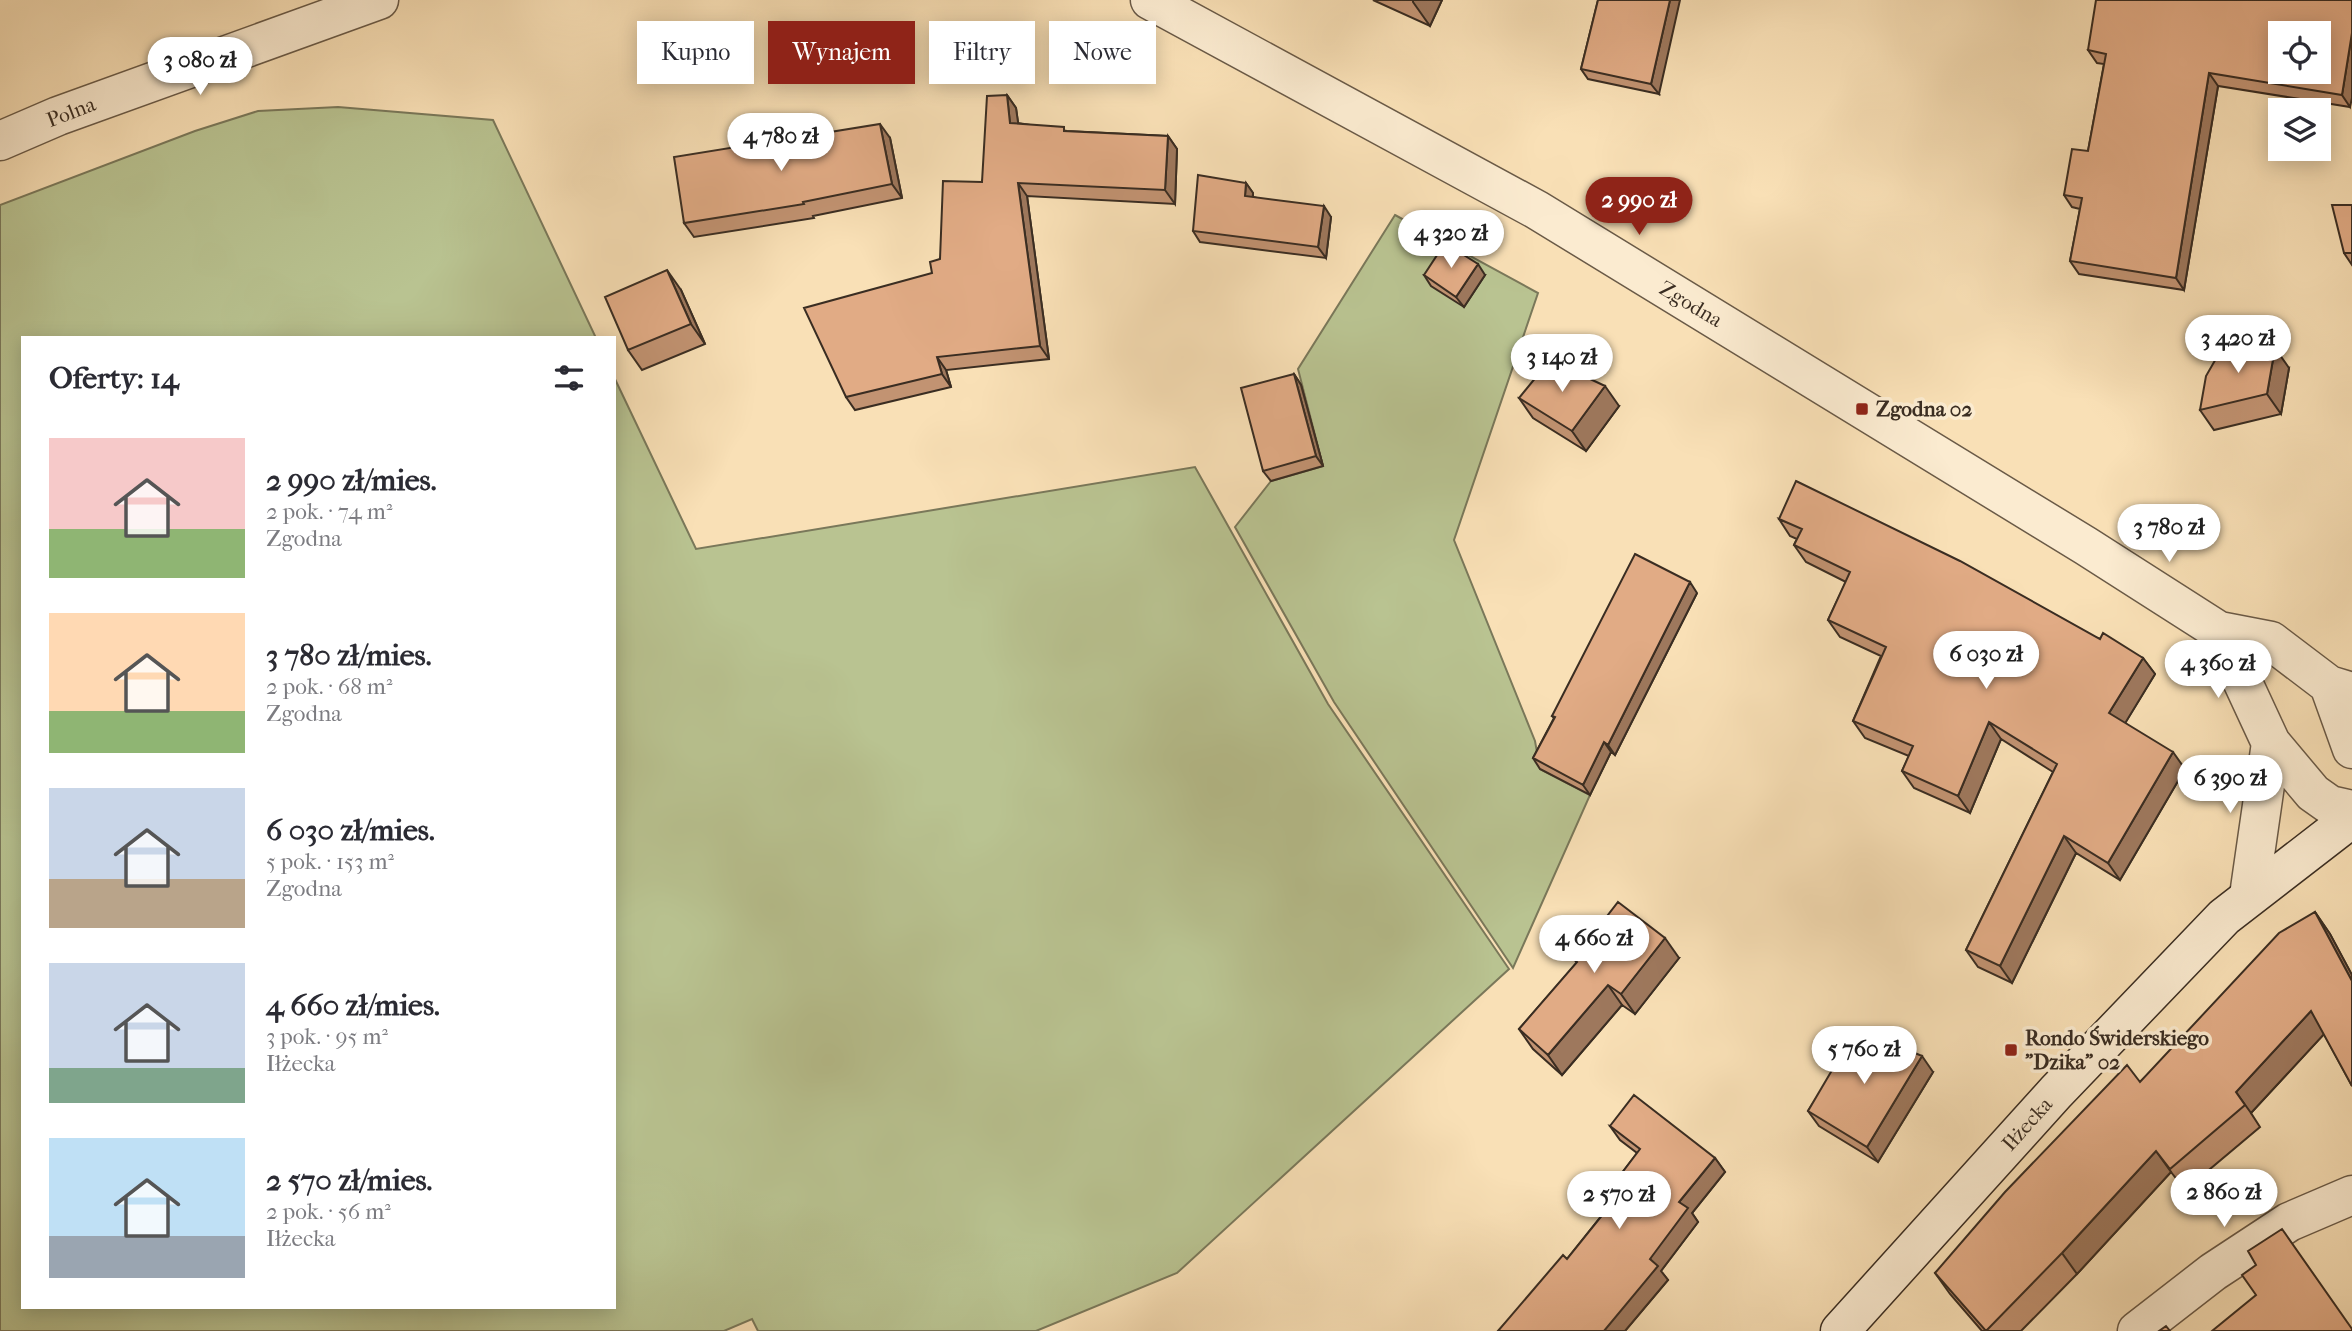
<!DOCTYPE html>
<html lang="pl">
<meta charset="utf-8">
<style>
body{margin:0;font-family:"IM FELL French Canon",serif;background:#f7f7f7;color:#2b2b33;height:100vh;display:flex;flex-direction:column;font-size:26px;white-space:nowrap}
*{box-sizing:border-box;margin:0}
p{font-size:23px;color:#7c7c81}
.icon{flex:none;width:38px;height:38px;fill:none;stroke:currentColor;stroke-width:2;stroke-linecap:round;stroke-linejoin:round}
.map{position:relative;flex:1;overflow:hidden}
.panel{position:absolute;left:21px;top:336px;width:595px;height:973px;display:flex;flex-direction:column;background:#fff;border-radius:0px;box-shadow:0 4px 18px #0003}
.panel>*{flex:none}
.guide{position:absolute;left:637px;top:21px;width:665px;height:63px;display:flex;gap:14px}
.fabs{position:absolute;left:2268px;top:21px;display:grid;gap:14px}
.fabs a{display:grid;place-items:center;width:63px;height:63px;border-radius:0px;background:#fff;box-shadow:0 4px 18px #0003;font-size:35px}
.price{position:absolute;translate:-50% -60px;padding:0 16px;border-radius:24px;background:#fff;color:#222;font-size:23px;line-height:46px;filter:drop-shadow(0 2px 4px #0008)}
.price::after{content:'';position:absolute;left:50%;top:42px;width:21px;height:16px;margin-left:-10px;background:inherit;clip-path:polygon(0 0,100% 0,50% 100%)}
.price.on{background:#8f2418;color:#fff}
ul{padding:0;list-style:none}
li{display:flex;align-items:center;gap:21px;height:175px;padding:0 28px}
li span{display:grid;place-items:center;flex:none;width:196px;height:140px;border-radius:0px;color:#555}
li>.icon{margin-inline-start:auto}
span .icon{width:84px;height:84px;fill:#fffc;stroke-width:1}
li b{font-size:30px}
h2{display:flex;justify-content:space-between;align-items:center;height:84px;padding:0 28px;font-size:30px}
.tag{padding:0 24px;border-radius:0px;background:#fff;box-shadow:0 4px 18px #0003;font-size:24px;line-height:63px}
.tag.on{background:#8f2418;color:#fff}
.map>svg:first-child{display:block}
.green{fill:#b9c391;stroke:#7a785a;stroke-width:2}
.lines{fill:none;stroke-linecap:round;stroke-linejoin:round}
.minor-casing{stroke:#6a5a47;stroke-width:41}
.tertiary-casing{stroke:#6a5a47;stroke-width:41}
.secondary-casing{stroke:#3a2d22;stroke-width:41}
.minor{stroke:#fbebd0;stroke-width:38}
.tertiary{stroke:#fbebd0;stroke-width:38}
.secondary{stroke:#fbebd0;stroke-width:38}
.wall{fill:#c29372;stroke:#3a2d22;stroke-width:2}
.shaded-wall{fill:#9e785d;stroke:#3a2d22;stroke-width:2}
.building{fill:#e1ab85;stroke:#3a2d22;stroke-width:2;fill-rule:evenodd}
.poi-dot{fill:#8f2418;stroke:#fbebd0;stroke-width:2.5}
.labels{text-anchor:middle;stroke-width:7;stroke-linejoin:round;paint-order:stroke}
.street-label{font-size:21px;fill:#3a2d22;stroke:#fbebd0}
.poi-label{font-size:21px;font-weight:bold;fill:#3a2d22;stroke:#fbebd0;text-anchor:start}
</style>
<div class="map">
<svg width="2352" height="1331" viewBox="0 0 2352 1331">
<rect width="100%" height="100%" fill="#f9e0b6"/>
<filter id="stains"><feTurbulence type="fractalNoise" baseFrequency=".00286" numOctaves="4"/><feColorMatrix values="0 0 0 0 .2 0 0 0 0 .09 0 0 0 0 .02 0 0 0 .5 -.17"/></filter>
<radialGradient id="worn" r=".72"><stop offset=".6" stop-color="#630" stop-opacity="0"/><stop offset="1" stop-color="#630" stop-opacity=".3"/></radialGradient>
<path class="green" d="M 338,107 L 493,120 L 596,338 L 23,338 L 23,1307 L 614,1307 L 614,377 L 696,549 L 1195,467 L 1328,704 L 1509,969 L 1177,1273 L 1036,1331 L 758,1331 L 752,1319 L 724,1331 L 0,1331 L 0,205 L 195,131 L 258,111 Z
M 1395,215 L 1538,293 L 1454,540 L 1535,741 L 1540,769 L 1590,795 L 1513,968 L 1334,702 L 1235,527 L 1271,481 L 1323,466 L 1298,369 Z"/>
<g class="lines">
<defs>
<path id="minor" d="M 0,141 L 58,116 L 379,0
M 2137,1331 L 2213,1272 L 2289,1222 L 2352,1195"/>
<path id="tertiary" d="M 1150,0 L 1537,210 L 2086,546 L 2219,631 L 2271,641 L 2329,685 L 2352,692
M 2219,631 L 2271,743 L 2313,793 L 2330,805 L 2352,810
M 2329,685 L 2352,749
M 2249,896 L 2271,743"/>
<path id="secondary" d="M 1840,1331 L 2056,1092 L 2224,917 L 2352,818"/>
</defs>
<use href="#minor" class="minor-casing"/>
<use href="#tertiary" class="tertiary-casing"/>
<use href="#secondary" class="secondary-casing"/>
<use href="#minor" class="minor"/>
<use href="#tertiary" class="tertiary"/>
<use href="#secondary" class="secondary"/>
</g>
<path class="wall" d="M 1373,0 L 1442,0 L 1430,26 Z
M 1598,0 L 1659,94 L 1588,79 L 1581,69 Z
M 2352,0 L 2350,107 L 2218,86 L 2184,290 L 2079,274 L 2070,261 L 2080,209 L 2072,207 L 2064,195 L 2088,151 L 2104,64 L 2097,63 L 2088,50 Z
M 1007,95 L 1016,108 L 1018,123 L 1067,131 L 1168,136 L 1177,149 L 1175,204 L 1027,196 L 1049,359 L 946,370 L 951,387 L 855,410 L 846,397 L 932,273 L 982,182 Z
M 890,138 L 902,198 L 813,216 L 814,218 L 694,237 L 684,223 Z
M 1246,183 L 1253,193 L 1253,197 L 1331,217 L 1326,258 L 1200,242 L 1193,231 Z
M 2352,205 L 2352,265 L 2344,253 Z
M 1424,275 L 1485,275 L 1464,307 L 1431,286 Z
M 681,290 L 705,344 L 642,370 L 628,350 Z
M 2289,368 L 2281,414 L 2214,430 L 2200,410 Z
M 1294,374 L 1301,385 L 1323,466 L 1271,481 L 1263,471 Z
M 1519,398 L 1619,406 L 1586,451 L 1533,418 Z
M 1779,519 L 2100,639 L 2143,658 L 2155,674 L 2125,723 L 2185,769 L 2120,880 L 2076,853 L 2012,983 L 1978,967 L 1966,950 L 2053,772 L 2001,739 L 1970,813 L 1914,788 L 1902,771 L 1909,756 L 1865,738 L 1853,721 L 1881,656 L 1840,637 L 1828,620 L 1846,582 L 1806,562 L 1794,545 L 1797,539 L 1790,536 Z
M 1697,593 L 1615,755 L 1611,752 L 1590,795 L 1540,769 L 1533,758 L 1554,718 L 1552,716 Z
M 2315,912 L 2330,934 L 2352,975 L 2352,1086 L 2324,1034 L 2251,1113 L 2260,1127 L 2185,1190 L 2171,1172 L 2077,1274 L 2021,1331 L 1982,1331 L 1950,1294 L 1935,1273 L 2140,1082 Z
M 1679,958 L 1635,1014 L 1622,1005 L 1562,1075 L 1533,1049 L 1519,1029 L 1577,963 L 1574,959 Z
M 1840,1061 L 1933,1072 L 1878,1162 L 1819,1126 L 1808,1111 Z
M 1610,1126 L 1715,1158 L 1725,1172 L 1692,1213 L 1698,1222 L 1661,1271 L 1668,1280 L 1625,1331 L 1498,1331 L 1567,1259 L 1618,1195 L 1612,1186 L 1637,1153 L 1620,1140 Z"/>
<path class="shaded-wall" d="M 1413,0 L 1442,0 L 1430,26 L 1413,2 Z
M 1670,0 L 1680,0 L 1659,94 L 1651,84 Z
M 2352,33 L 2352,98 L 2350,107 L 2342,95 Z
M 2209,73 L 2218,86 L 2184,290 L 2176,278 Z
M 1007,95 L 1016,108 L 1020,136 L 1010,123 Z
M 880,124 L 890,138 L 902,198 L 892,184 Z
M 1168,136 L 1177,149 L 1175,204 L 1165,190 Z
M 1018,183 L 1027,196 L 1049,359 L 1040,346 Z
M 1246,183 L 1253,193 L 1252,206 L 1245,196 Z
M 1324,206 L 1331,217 L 1326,258 L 1318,247 Z
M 1478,264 L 1485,275 L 1464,307 L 1456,297 Z
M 667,270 L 681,290 L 705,344 L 691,324 Z
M 2275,348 L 2289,368 L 2281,414 L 2267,394 Z
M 937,357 L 946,370 L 951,387 L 942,374 Z
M 1294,374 L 1301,385 L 1323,466 L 1316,456 Z
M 1605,386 L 1619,406 L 1586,451 L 1572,431 Z
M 1690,582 L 1697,593 L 1615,755 L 1608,745 Z
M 2143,658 L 2155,674 L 2121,730 L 2109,713 Z
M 1989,722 L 2001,739 L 1970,813 L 1958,796 Z
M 1604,742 L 1611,752 L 1590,795 L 1583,785 Z
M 2173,752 L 2185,769 L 2120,880 L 2108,863 Z
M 2064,836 L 2076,853 L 2012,983 L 2000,966 Z
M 2315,912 L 2330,934 L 2352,975 L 2352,981 Z
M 1665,938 L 1679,958 L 1635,1014 L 1621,994 Z
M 1608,985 L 1622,1005 L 1562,1075 L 1548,1055 Z
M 2311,1011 L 2326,1032 L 2251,1113 L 2236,1092 Z
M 1922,1056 L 1933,1072 L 1878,1162 L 1867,1147 Z
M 2156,1151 L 2171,1172 L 2077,1274 L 2062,1253 Z
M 1715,1158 L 1725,1172 L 1692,1213 L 1698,1222 L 1661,1271 L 1668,1280 L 1625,1331 L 1604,1331 L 1650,1259 L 1679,1202 Z"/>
<path class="building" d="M 1598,0 L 1670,0 L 1651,84 L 1581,69 Z
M 2096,0 L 2352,0 L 2352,33 L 2342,95 L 2209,73 L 2176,278 L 2070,261 L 2082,198 L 2064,195 L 2072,149 L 2088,151 L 2106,54 L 2088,50 ZM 2280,33 L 2319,33 L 2319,72 L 2280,72 Z
M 1007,95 L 1010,123 L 1064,127 L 1064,131 L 1168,136 L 1165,190 L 1018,183 L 1040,346 L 937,357 L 942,374 L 846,397 L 804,308 L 932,273 L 930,262 L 940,259 L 943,181 L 982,182 L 987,96 Z
M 880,124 L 892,184 L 803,202 L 804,204 L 684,223 L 674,157 Z
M 1198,175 L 1246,183 L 1245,196 L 1324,206 L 1318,247 L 1193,231 Z
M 2332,205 L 2352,205 L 2352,253 L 2344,253 Z
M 1445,243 L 1478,264 L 1456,297 L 1424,275 Z
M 667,270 L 691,324 L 628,350 L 605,297 Z
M 2234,342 L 2275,348 L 2267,394 L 2200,410 L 2206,376 L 2221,350 Z
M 1550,360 L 1605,386 L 1572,431 L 1519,398 Z
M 1294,374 L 1316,456 L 1263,471 L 1241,388 Z
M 1796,481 L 1960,561 L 2100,639 L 2103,633 L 2143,658 L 2109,713 L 2173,752 L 2108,863 L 2064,836 L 2000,966 L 1966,950 L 2057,764 L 1989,722 L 1958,796 L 1902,771 L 1913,746 L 1853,721 L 1886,647 L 1828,620 L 1850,572 L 1794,545 L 1802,529 L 1779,519 Z
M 1635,554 L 1690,582 L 1608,745 L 1604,742 L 1583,785 L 1533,758 L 1555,717 L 1552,716 Z
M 1618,902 L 1665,938 L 1621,994 L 1608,985 L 1548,1055 L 1519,1029 L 1577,962 L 1574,959 Z
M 2315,912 L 2352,981 L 2352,1086 L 2311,1011 L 2236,1092 L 2245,1105 L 2170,1169 L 2156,1151 L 2062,1253 L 1986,1331 L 1935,1273 L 2005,1192 L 2127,1065 L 2140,1082 L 2279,933 Z
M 1861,1030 L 1922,1056 L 1867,1147 L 1808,1111 L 1838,1060 L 1840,1061 Z
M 1634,1095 L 1715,1158 L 1679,1202 L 1688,1208 L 1650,1259 L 1658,1266 L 1604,1331 L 1498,1331 L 1563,1255 L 1567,1259 L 1620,1193 L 1612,1186 L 1640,1149 L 1610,1126 Z
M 2282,1229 L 2352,1329 L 2352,1331 L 2212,1331 L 2256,1295 L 2242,1275 L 2256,1265 L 2248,1251 Z
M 2166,1326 L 2170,1331 L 2159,1331 Z"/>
<g class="poi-dot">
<rect x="1855" y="402" width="14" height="14" rx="3.5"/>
<rect x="2004" y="1043" width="14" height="14" rx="3.5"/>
</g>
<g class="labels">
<g class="street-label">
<text transform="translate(71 112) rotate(-21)" y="7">Polna</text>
<text transform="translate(1691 304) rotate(31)" y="7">Zgodna</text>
<text transform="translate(2027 1124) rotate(-48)" y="7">Iłżecka</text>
</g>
<g class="poi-label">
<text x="1876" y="416">Zgodna 02</text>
<text x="2025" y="1045">Rondo Świderskiego<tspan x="2025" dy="24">"Dzika" 02</tspan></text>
</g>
</g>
<rect width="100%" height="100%" filter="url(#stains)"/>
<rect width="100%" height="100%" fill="url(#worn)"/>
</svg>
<div class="fabs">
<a><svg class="icon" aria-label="locate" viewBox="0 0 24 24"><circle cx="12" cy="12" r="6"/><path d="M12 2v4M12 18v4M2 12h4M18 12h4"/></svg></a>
<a><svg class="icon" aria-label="layers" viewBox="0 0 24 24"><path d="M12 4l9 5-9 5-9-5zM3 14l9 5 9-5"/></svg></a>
</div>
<b class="price" style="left:200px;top:97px">3 080 zł</b>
<b class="price" style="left:781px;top:173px">4 780 zł</b>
<b class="price on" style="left:1639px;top:237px">2 990 zł</b>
<b class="price" style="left:1451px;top:270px">4 320 zł</b>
<b class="price" style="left:2238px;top:375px">3 420 zł</b>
<b class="price" style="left:1562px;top:394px">3 140 zł</b>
<b class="price" style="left:2169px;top:564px">3 780 zł</b>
<b class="price" style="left:1986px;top:691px">6 030 zł</b>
<b class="price" style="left:2218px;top:700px">4 360 zł</b>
<b class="price" style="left:2230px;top:815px">6 390 zł</b>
<b class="price" style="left:1594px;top:975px">4 660 zł</b>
<b class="price" style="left:1864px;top:1086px">5 760 zł</b>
<b class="price" style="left:2224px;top:1229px">2 860 zł</b>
<b class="price" style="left:1619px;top:1231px">2 570 zł</b>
<div class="guide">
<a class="tag">Kupno</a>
<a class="tag on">Wynajem</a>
<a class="tag">Filtry</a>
<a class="tag">Nowe</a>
</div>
<section class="panel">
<h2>Oferty: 14<svg class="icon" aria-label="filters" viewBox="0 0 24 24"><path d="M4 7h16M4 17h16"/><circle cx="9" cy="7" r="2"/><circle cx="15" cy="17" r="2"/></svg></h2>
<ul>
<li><span style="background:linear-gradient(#f6c9c9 65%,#8fb573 0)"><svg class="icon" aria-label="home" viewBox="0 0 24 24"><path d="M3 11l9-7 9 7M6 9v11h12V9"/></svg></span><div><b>2 990 zł/mies.</b><p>2 pok. · 74 m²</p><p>Zgodna</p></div></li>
<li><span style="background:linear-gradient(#ffd9b3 70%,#8fb573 0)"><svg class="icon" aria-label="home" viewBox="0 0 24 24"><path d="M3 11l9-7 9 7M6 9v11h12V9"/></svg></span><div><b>3 780 zł/mies.</b><p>2 pok. · 68 m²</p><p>Zgodna</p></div></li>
<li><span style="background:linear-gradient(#c9d6e8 65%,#b9a48a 0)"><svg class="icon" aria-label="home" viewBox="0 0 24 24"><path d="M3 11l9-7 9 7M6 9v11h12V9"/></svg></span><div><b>6 030 zł/mies.</b><p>5 pok. · 153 m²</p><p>Zgodna</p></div></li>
<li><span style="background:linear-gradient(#c9d6e8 75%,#7fa58c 0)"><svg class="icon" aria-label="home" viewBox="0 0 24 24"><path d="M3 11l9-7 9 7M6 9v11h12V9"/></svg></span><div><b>4 660 zł/mies.</b><p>3 pok. · 95 m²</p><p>Iłżecka</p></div></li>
<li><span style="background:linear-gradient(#bfe0f5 70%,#9aa5b1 0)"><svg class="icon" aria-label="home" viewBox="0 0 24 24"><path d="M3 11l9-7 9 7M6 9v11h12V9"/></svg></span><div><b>2 570 zł/mies.</b><p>2 pok. · 56 m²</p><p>Iłżecka</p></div></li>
</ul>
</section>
</div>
